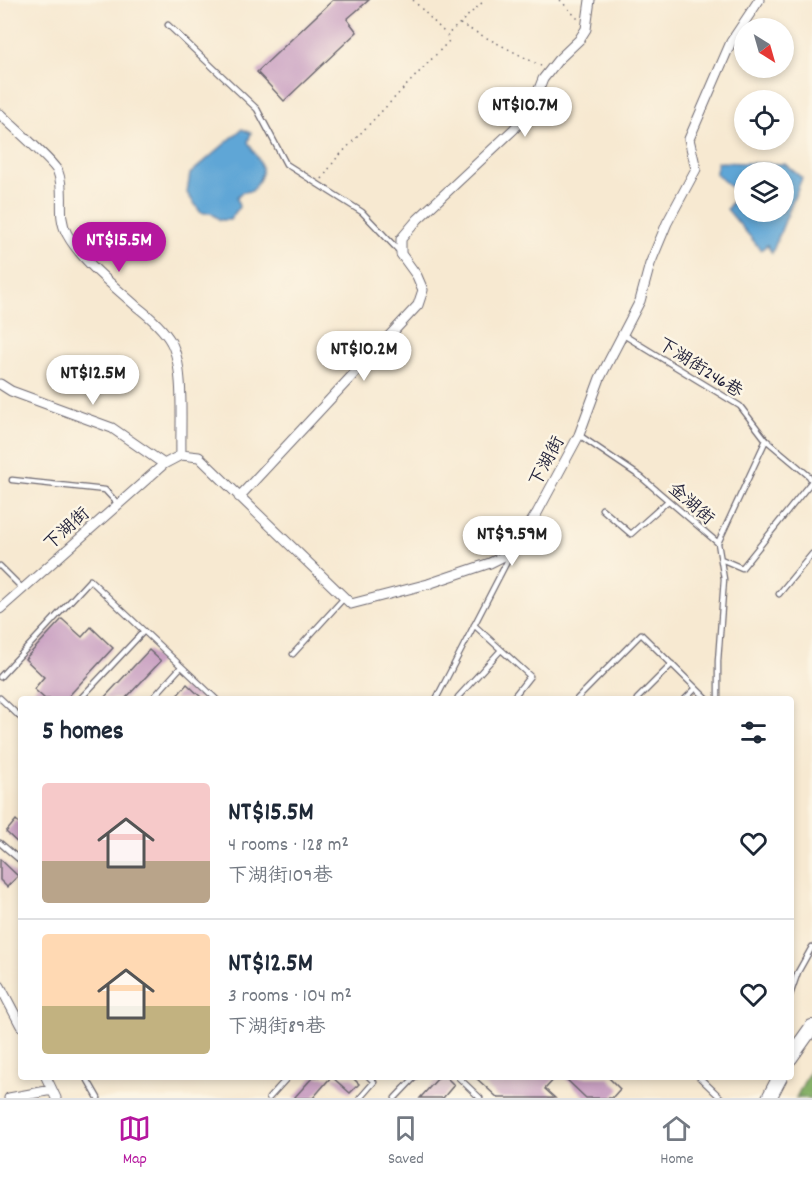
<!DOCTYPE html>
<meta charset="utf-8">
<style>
body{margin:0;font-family:Dekko,"LXGW WenKai TC",sans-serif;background:#f6f6f7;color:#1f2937;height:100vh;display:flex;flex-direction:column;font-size:22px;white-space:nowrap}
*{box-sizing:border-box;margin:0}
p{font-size:20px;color:#747a83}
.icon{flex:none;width:33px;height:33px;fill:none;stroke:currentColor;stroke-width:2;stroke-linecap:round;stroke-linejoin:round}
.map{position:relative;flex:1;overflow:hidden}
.details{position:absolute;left:18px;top:696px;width:776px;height:384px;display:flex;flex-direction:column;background:#fff;border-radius:6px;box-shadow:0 3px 9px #0003}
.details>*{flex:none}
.needle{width:39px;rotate:143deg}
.controls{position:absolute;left:734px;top:18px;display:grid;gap:12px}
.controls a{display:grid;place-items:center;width:60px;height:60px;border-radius:50%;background:#fff;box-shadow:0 3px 9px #0003;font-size:30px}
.price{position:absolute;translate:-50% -51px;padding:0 14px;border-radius:21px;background:#fff;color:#222;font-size:20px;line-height:39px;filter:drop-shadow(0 2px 3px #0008)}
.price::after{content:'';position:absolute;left:50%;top:36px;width:18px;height:14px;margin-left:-9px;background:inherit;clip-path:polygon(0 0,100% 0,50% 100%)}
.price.on{background:#b5179e;color:#fff}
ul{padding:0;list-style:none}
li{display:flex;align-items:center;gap:18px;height:150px;padding:0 24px}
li+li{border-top:2px solid #e0e1e3}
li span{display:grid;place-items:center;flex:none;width:168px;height:120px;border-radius:6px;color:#555}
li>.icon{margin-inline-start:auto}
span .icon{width:72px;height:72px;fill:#fffc;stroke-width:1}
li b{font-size:26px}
h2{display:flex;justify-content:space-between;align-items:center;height:72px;padding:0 24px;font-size:26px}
.dock{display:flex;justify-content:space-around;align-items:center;height:84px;border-top:2px solid #e0e1e3;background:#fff;font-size:16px;color:#747a83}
.dock a{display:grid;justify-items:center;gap:3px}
.dock .on{color:#b5179e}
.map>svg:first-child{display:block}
.forest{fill:#86b067;stroke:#546951;stroke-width:1.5}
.water{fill:#5fa6d6;stroke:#406488;stroke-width:1.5;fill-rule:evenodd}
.building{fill:#c79dc1}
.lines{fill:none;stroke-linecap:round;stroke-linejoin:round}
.lane-casing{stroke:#6d6870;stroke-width:7}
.street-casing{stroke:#6d6870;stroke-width:11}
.secondary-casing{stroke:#6d6870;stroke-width:16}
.path{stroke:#6d6870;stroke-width:1.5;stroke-dasharray:1.5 4.5;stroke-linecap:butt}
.lane{stroke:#fff;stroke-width:4.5}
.street{stroke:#fff;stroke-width:9}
.secondary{stroke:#fff;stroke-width:14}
.labels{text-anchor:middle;stroke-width:5;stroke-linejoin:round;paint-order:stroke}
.street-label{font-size:18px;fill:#22223b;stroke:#fcf5e5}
</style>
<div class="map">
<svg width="812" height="1098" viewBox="0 0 812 1098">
<rect width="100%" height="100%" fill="#fcf5e5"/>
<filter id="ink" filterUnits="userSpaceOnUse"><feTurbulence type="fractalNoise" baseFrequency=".0167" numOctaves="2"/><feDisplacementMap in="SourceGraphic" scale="12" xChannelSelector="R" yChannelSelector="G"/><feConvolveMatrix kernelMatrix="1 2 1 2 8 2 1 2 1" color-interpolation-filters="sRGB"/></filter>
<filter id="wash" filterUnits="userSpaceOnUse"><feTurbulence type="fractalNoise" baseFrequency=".008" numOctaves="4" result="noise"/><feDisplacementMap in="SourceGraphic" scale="24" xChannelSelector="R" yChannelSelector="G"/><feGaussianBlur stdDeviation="1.35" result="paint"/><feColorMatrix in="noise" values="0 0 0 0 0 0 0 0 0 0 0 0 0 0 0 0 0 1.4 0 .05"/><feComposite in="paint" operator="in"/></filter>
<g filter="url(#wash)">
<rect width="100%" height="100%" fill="#f7e9d1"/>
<path class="forest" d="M 812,1066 L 812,1098 L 796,1098 Z"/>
<path class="water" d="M 242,129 L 251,133 L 248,142 C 261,165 270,168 252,191 L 242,192 L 237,198 L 239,207 L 230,220 L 220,220 L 211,213 L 201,213 L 187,193 L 190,174 Z
M 717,162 L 785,164 L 802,178 L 772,253 L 767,245 L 761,250 L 727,209 L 734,199 L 734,190 L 716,174 ZM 744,172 L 783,172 L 783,212 L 744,212 Z"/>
<g id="blocks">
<path class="building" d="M 333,0 L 369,0 L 347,19 L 357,32 L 284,101 L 257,72 Z
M 62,619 L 82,637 L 91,627 L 113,648 L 66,699 L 45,699 L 34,689 L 44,677 L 25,659 Z
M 149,650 L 161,661 L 125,699 L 103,699 Z
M 187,684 L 203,699 L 174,699 Z
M 16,820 L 21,825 L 21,846 L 6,832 Z
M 0,859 L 18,876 L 7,887 L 0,880 Z
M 313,1077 L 331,1077 L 313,1098 L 294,1098 Z
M 332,1077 L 352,1077 L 359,1084 L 350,1093 Z
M 439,1077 L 446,1077 L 454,1085 L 443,1098 L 420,1098 Z
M 475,1077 L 556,1077 L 545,1089 L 555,1098 L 498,1098 Z
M 564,1077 L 608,1077 L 620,1089 L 612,1098 L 586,1098 Z"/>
</g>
</g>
<g filter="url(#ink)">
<use href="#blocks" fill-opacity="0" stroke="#6d6870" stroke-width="1.5"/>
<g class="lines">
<defs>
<path id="lane" d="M 168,25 L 257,109 L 286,164 L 362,212 L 400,252
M 622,334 L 740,406 L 766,440 L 809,476 L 812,481
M 579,435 L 641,477 L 718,543 L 724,579 L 718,661 L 718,699
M 12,480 L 105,490 L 118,504
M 602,509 L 631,534 L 668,501
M 718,543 L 766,440
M 721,559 L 742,568 L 812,481
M 0,566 L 23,589
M 779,594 L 812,554
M 474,625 L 530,676 L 512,699
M 293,654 L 344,598
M 0,677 L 90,580 L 216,699
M 458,697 L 501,650
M 0,698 L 21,718
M 80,699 L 143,632
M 152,699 L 181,667
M 436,699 L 511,554
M 577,699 L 641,634 L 707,699
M 637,699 L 672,664
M 685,699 L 696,688
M 0,843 L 21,861
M 790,995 L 798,972 L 812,947
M 86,1077 L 98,1098
M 458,1077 L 480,1098
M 699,1077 L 721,1098
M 269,1098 L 288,1077
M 360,1098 L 374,1082 L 369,1077
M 395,1098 L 415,1077"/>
<path id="street" d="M 0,114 C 10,124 55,163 58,172 C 66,192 56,215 67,234 C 81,260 114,286 136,306 C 149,316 163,328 171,342 C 185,368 180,425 181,455
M 0,384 L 11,391 L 112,428 L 164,464
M 239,497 L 418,305 L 423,290 L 417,276 L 401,254 L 401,239 L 418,219 L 514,129 L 532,107 L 543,79 L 558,60 L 579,40 L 586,29 L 590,0
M 0,609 L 164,464 L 181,455 L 199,457 L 351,604 L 428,584 L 490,563 L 512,552 L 537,513 L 579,435 L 600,378 L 640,301 L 650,264 L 667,223 L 696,169 L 689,139 L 731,42 L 759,0
M 0,986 L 21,1026
M 46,1077 L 56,1098
M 9,1098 L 52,1090"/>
<path id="secondary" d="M 790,1058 L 812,1027
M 769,1098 L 780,1077"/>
</defs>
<use href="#lane" class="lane-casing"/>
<use href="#street" class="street-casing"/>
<use href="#secondary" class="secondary-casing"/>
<path class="path" d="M 413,0 L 446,34
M 560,0 L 578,19
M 460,24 L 541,66
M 322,179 L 335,160 L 449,41 L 447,35 L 485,0"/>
<use href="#lane" class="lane"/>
<use href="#street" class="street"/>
<use href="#secondary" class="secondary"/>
</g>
</g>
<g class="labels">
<g class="street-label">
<text transform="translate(701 367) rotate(32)" y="6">下湖街246巷</text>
<text transform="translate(546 461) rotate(-62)" y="6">下湖街</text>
<text transform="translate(692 503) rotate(41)" y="6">金湖街</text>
<text transform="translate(66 528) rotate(-42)" y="6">下湖街</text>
</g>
</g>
</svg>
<div class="controls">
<a><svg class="needle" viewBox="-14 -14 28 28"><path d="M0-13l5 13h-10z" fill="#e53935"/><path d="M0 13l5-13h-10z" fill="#747a83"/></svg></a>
<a><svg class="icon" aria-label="locate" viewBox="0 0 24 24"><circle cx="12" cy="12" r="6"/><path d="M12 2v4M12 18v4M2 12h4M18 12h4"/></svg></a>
<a><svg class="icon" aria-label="layers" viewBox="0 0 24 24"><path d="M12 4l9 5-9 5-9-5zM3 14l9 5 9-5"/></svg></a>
</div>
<b class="price" style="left:525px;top:138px">NT$10.7M</b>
<b class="price on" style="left:119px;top:273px">NT$15.5M</b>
<b class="price" style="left:364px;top:382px">NT$10.2M</b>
<b class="price" style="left:93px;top:406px">NT$12.5M</b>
<b class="price" style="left:512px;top:567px">NT$9.59M</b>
<section class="details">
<h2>5 homes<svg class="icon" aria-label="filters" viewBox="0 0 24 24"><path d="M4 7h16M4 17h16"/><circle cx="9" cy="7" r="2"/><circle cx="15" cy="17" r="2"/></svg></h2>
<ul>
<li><span style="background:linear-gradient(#f6c9c9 65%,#b9a48a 0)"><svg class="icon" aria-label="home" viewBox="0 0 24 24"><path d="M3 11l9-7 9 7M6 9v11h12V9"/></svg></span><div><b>NT$15.5M</b><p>4 rooms · 128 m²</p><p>下湖街109巷</p></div><svg class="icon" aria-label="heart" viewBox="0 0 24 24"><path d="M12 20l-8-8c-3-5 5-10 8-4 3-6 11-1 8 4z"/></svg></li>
<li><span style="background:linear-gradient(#ffd9b3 60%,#c2b280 0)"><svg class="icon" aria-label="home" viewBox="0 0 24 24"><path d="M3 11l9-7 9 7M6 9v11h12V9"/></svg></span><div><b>NT$12.5M</b><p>3 rooms · 104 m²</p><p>下湖街89巷</p></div><svg class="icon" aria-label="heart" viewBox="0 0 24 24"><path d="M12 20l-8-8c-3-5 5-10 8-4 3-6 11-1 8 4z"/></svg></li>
</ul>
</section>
</div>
<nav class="dock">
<a class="on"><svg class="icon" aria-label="map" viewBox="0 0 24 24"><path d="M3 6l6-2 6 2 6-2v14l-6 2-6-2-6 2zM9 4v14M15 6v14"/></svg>Map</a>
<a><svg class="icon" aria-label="saved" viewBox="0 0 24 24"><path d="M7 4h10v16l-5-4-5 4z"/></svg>Saved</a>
<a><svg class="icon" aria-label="home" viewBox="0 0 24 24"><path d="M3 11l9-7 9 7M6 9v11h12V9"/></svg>Home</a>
</nav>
